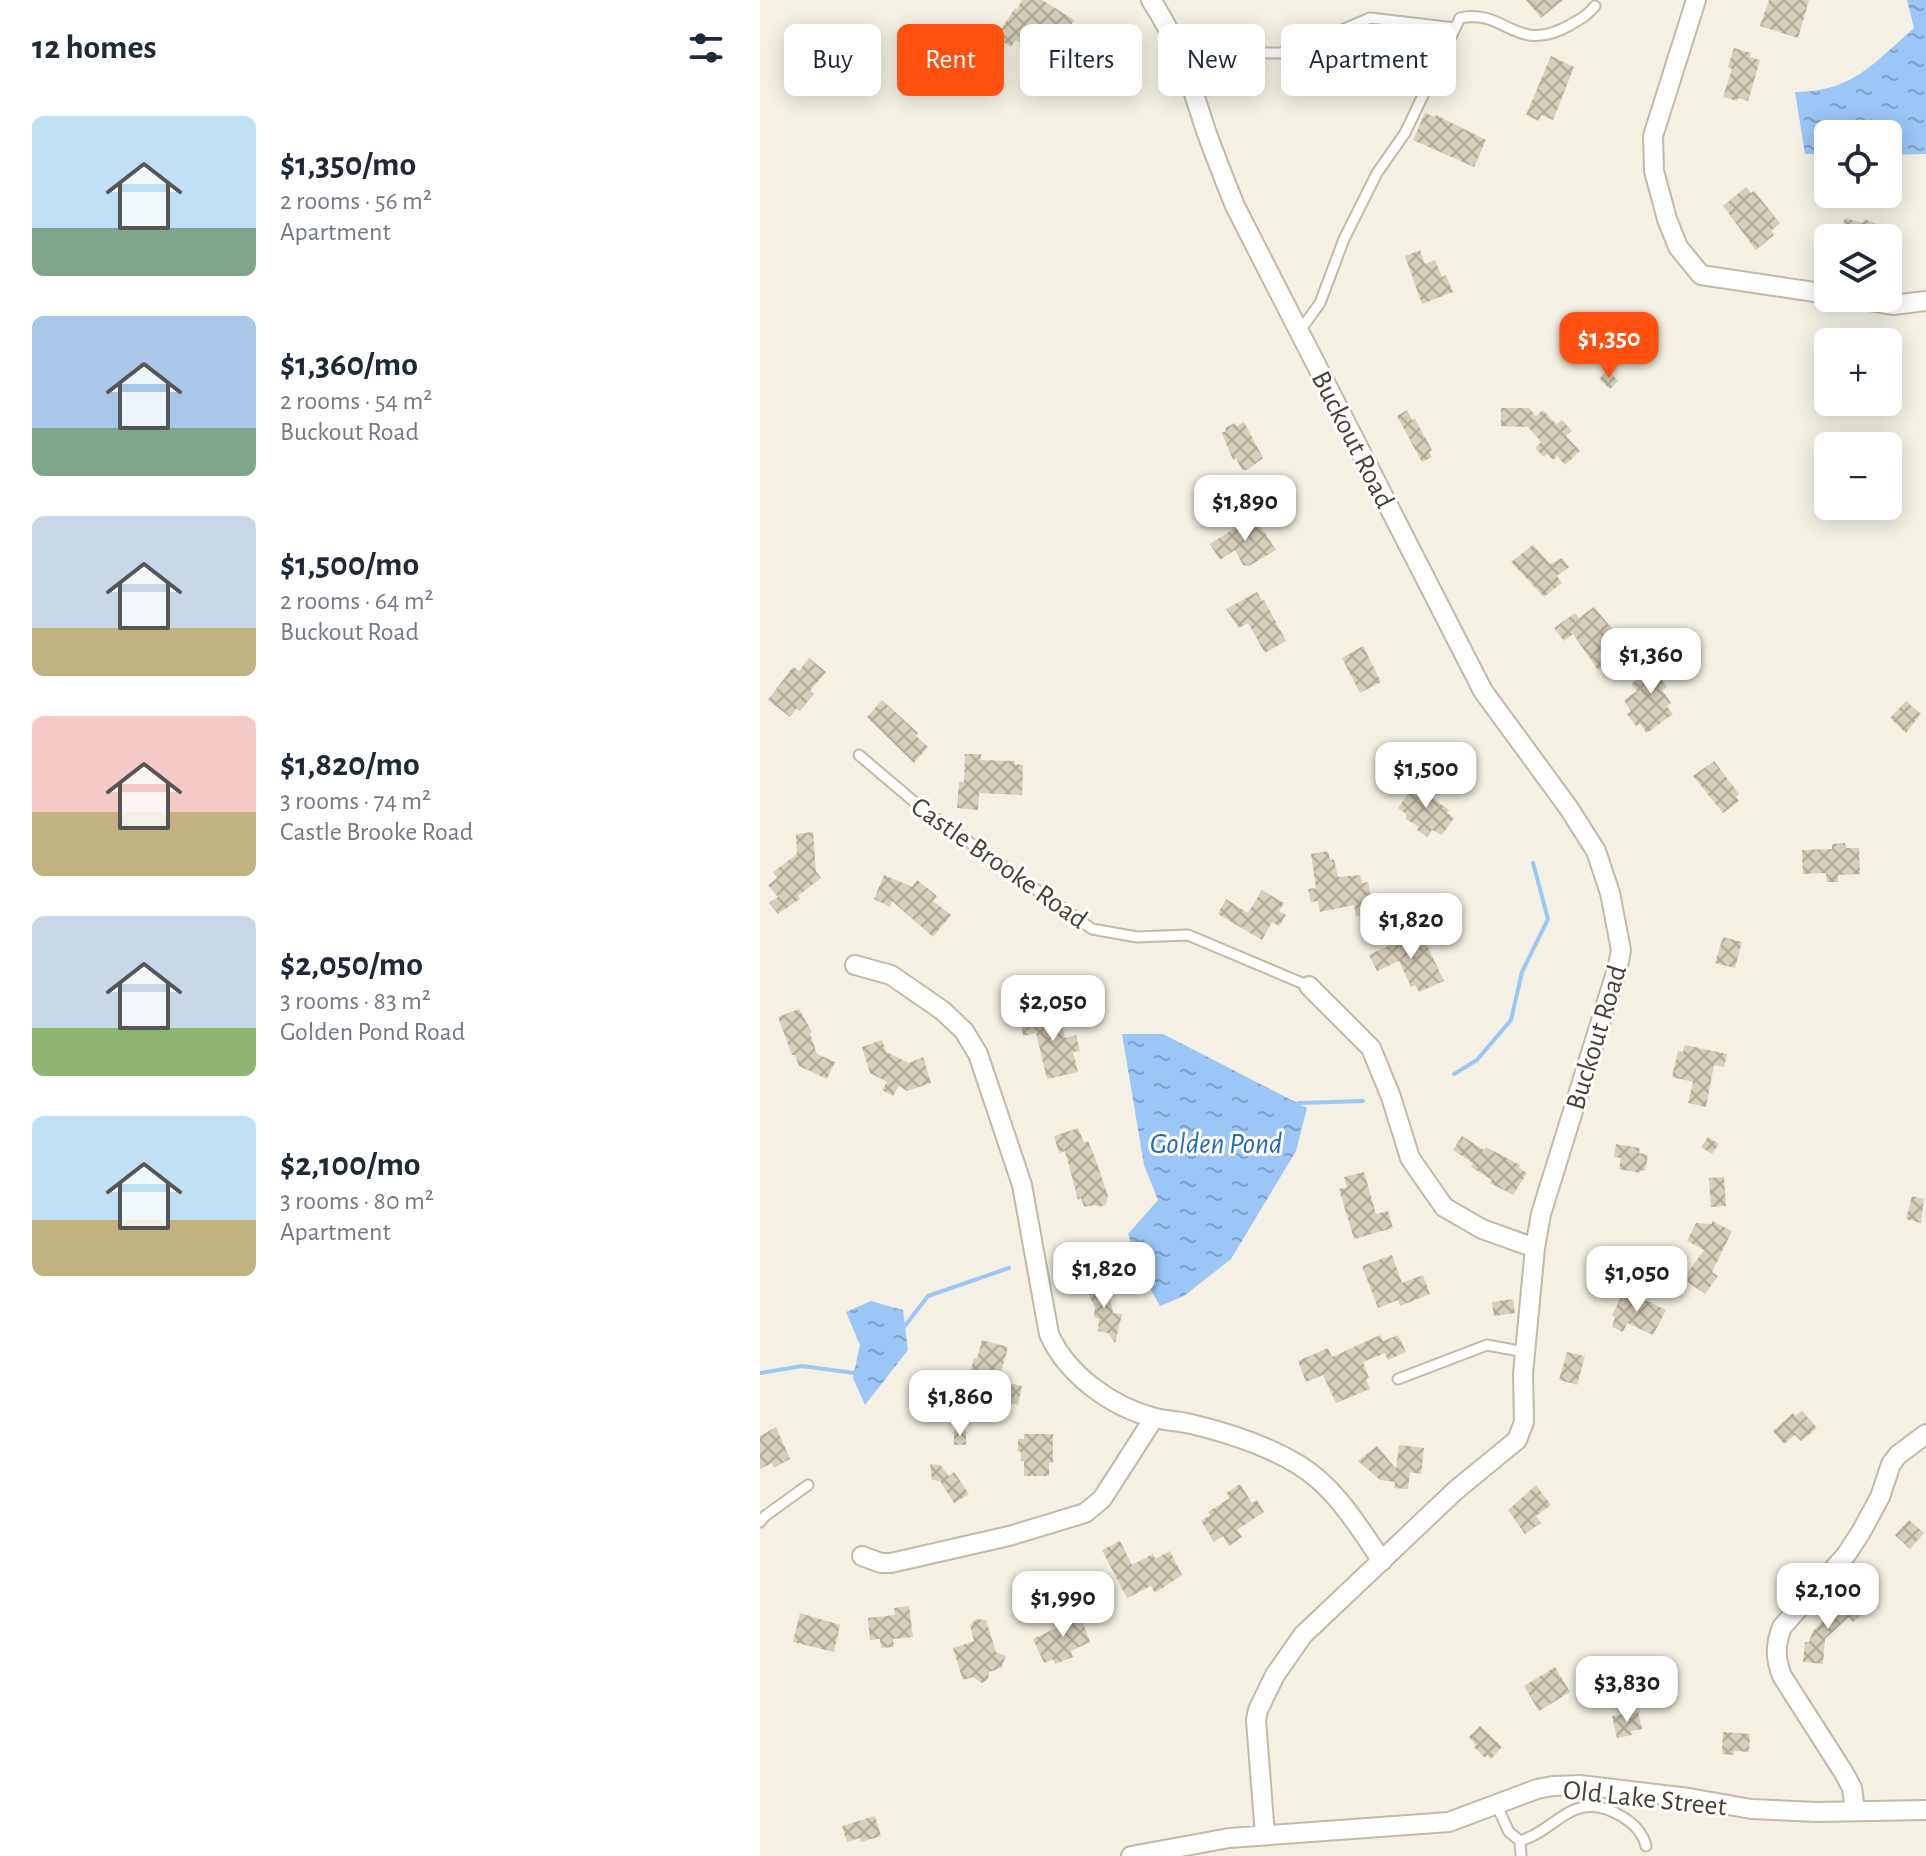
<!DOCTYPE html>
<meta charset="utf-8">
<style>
body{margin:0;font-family:"Alegreya Sans",sans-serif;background:#f2f2f3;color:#1f2937;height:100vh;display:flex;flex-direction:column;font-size:30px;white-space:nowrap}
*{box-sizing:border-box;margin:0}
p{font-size:26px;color:#747a83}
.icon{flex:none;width:44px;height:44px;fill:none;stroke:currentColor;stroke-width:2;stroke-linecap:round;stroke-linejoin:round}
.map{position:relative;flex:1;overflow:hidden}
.drawer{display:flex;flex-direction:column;background:#fff;width:760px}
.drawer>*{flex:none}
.hud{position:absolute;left:24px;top:24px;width:760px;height:72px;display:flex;gap:16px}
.tools{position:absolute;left:1054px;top:120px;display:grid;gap:16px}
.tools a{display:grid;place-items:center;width:88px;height:88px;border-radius:12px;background:#fff;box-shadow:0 4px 20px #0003;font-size:40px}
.price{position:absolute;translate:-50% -68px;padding:0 18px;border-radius:16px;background:#fff;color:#222;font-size:26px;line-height:52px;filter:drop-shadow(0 2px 4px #0008)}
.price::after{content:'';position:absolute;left:50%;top:48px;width:24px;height:18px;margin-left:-12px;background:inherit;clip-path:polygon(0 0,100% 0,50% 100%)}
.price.current{background:#ff5010;color:#fff}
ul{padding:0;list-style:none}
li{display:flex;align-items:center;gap:24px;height:200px;padding:0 32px}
li span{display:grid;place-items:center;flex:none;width:224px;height:160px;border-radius:12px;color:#555}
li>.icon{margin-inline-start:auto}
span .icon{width:96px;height:96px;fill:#fffc;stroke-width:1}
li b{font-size:34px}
h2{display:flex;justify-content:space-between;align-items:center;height:96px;padding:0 32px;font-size:34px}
.pill{padding:0 28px;border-radius:12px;background:#fff;box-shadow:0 4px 20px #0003;font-size:28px;line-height:72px}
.pill.current{background:#ff5010;color:#fff}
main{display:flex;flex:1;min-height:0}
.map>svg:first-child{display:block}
.water{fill:url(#water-ripples)}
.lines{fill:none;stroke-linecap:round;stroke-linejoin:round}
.stream{stroke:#9bc6f6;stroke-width:4}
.building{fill:url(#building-cross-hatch)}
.lane-casing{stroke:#c0baa6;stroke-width:13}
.street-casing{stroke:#c0baa6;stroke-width:22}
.lane{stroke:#fff;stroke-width:9}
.street{stroke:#fff;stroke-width:18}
.labels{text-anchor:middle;stroke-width:6;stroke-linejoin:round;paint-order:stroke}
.street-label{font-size:28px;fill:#464134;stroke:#fff}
.water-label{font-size:30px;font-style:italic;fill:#256aba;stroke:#fff}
</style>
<main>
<section class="drawer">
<h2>12 homes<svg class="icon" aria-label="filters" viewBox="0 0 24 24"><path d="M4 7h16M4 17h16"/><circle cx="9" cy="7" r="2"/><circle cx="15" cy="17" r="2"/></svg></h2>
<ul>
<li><span style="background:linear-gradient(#bfe0f5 70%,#7fa58c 0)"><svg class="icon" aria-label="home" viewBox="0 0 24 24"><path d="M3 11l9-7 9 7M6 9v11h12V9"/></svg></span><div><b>$1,350/mo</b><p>2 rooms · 56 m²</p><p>Apartment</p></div></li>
<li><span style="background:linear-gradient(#a9c7e8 70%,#7fa58c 0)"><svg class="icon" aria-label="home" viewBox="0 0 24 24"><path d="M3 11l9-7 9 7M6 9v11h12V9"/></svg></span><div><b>$1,360/mo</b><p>2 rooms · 54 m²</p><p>Buckout Road</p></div></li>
<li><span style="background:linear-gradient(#c9d6e8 70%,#c2b280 0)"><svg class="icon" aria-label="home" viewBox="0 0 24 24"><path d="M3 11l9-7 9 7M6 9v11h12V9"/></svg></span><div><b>$1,500/mo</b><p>2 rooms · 64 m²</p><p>Buckout Road</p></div></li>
<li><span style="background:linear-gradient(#f6c9c9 60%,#c2b280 0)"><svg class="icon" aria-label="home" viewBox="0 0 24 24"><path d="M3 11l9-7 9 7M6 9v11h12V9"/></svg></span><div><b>$1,820/mo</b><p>3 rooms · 74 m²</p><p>Castle Brooke Road</p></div></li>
<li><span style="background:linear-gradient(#c9d6e8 70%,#8fb573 0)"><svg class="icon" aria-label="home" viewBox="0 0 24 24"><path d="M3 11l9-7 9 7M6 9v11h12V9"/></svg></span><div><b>$2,050/mo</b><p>3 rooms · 83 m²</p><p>Golden Pond Road</p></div></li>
<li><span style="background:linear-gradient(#bfe0f5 65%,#c2b280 0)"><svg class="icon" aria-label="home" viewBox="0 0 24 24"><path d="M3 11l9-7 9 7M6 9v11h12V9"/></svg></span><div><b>$2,100/mo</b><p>3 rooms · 80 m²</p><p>Apartment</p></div></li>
</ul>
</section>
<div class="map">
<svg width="1166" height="1856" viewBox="0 0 1166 1856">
<defs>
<pattern id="water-ripples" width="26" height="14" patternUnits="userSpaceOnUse" patternTransform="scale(2)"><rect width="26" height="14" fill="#9bc6f6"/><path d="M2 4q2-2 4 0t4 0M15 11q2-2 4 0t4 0" fill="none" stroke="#80a2c8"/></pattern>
<pattern id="building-cross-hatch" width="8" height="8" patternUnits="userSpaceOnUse" patternTransform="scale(2)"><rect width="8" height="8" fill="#d6ceb9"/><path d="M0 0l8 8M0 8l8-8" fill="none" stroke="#afa997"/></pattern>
</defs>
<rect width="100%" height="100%" fill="#f4f1e4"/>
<path class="water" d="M 1147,0 L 1166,0 L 1166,154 L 1128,155 L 1128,134 L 1068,134 L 1068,154 L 1045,154 L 1035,92 C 1092,92 1114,63 1154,28 Z
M 362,1034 L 403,1034 L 547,1108 L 536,1151 L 471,1259 L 424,1296 L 400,1306 L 379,1269 L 368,1234 L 398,1200 L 384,1165 Z
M 111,1301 L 143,1310 L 148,1350 L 105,1405 L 93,1378 L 100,1345 L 86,1312 Z"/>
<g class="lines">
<path class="stream" d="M 694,1074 L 717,1060 L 751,1020 L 762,972 L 788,919 L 773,863
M 534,1106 L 539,1103 L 603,1101
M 315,1262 L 375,1245
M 144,1327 L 168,1296 L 249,1268
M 0,1373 L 42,1366 L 94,1373 L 96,1371"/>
</g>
<path class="building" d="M 262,0 L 282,0 L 314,20 L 289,61 L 279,63 L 278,54 L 256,40 L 251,47 L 236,37 L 255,8 L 257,9 Z
M 766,0 L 803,0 L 781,18 Z
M 1009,0 L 1049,0 L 1038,38 L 1000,26 Z
M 974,48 L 991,53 L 990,57 L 1000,60 L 988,101 L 978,98 L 977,101 L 963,97 L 972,69 L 968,67 Z
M 791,56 L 814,67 L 793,120 L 781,115 L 779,121 L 766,115 Z
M 665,113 L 675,117 L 676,115 L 726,140 L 714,167 L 653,140 Z
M 986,187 L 991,193 L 994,191 L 1020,223 L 1011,231 L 1014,235 L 996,250 L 963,206 Z
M 1085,218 L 1103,223 L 1104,219 L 1127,228 L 1124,238 L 1079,238 Z
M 660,250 L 665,264 L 675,260 L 682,277 L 686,275 L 693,292 L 662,304 L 645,256 Z
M 848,370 L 858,381 L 850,389 L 839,379 Z
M 741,408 L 769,408 L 776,416 L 783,410 L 796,424 L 802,420 L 812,431 L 806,436 L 820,451 L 805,465 L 797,456 L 793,460 L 787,454 L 784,457 L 775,448 L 781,442 L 768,427 L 741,426 Z
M 647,410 L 652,420 L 655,419 L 672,450 L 669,452 L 672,457 L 662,462 L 637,416 Z
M 484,422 L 503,458 L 487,470 L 482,470 L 476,458 L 473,460 L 462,433 L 466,431 L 465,428 L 475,423 L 477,426 Z
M 494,516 L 516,550 L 489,566 L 483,565 L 475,550 L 460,560 L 450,544 Z
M 773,545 L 790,564 L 802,558 L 809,567 L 797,576 L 802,583 L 784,597 L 751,562 Z
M 497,592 L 502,601 L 504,600 L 526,641 L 505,653 L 488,623 L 479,628 L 466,609 Z
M 834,607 L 868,648 L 838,670 L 813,634 L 804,641 L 794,628 L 815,613 L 819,618 Z
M 603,646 L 621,682 L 600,693 L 582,658 Z
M 907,654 L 917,669 L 902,680 L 907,687 L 902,690 L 911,703 L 907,706 L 913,714 L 887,733 L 880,724 L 876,726 L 867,714 L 871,711 L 864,700 L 877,691 L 871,684 Z
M 49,658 L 66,672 L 50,691 L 54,694 L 40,711 L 37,708 L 30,717 L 8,700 L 33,667 L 39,671 Z
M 122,700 L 158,733 L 156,736 L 168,747 L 154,763 L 107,717 Z
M 1146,701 L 1161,714 L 1146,733 L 1130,718 Z
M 205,754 L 221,754 L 221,760 L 255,761 L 254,764 L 263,765 L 262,795 L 219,793 L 218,810 L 197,808 L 199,782 L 204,782 Z
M 954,761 L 979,794 L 976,797 L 979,801 L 963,813 L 933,776 Z
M 659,779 L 675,790 L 671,797 L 689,810 L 687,813 L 694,818 L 682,835 L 672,830 L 667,837 L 657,830 L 659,827 L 646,819 L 646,814 L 638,808 Z
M 53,832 L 56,871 L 61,878 L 38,896 L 40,899 L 18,914 L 9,903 L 18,897 L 8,885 L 17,878 L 13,872 L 37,854 L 36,834 Z
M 1085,843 L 1086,848 L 1099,848 L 1100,874 L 1078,875 L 1078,882 L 1067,882 L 1066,873 L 1043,874 L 1042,850 L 1072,849 L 1072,844 Z
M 568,851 L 570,860 L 574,859 L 578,877 L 600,875 L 602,883 L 608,882 L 614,912 L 596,916 L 594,905 L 560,912 L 558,901 L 551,902 L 548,889 L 556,888 L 551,854 Z
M 124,875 L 152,887 L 157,880 L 177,896 L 173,901 L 191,915 L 173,937 L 132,901 L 130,907 L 114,899 Z
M 502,890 L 524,903 L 519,911 L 526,915 L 519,926 L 512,922 L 502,940 L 458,914 L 466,899 L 488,913 Z
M 660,931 L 684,981 L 659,992 L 655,985 L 651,987 L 639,961 L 617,971 L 609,955 Z
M 963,937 L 982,942 L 975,968 L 955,963 Z
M 297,1006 L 305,1038 L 316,1035 L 320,1051 L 313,1052 L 318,1072 L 287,1079 L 276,1033 L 263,1036 L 261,1019 L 284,1013 L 283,1009 Z
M 39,1009 L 52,1032 L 50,1034 L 57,1054 L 75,1062 L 67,1079 L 39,1066 L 35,1055 L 32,1055 L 18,1017 Z
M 122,1040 L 126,1052 L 149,1063 L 163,1057 L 171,1083 L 147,1091 L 139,1086 L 133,1096 L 122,1090 L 127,1082 L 110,1073 L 102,1047 Z
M 925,1045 L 967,1054 L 964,1067 L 954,1065 L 946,1107 L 928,1103 L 933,1082 L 912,1077 L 918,1051 L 923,1052 Z
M 318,1128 L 324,1143 L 328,1141 L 335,1158 L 348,1196 L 346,1204 L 340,1207 L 335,1205 L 324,1207 L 321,1198 L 318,1200 L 305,1151 L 299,1153 L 294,1136 Z
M 702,1136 L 724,1150 L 726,1147 L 760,1165 L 759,1168 L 767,1173 L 753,1195 L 730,1183 L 732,1180 L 711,1167 L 713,1163 L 693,1150 Z
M 948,1137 L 959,1144 L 952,1154 L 941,1147 Z
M 856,1144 L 880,1148 L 879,1153 L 888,1155 L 885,1171 L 881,1170 L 880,1173 L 859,1169 L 861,1158 L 854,1157 Z
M 604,1172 L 616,1214 L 628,1211 L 633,1228 L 594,1239 L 579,1189 L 587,1187 L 584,1177 Z
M 964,1177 L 966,1206 L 951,1207 L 949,1178 Z
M 1152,1196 L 1164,1199 L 1161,1223 L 1146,1219 Z
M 952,1221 L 972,1231 L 952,1272 L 958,1276 L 945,1294 L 923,1279 L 944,1250 L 927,1241 L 936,1223 L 952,1224 Z
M 632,1255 L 642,1283 L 663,1275 L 670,1294 L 640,1306 L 638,1300 L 618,1308 L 602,1266 Z
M 347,1282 L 353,1313 L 362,1314 L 355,1343 L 348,1333 L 338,1331 L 339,1319 L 334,1317 L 335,1308 L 325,1286 Z
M 863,1293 L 874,1298 L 875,1295 L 906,1310 L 893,1335 L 867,1323 L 863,1332 L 852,1327 L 855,1317 L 852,1315 Z
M 753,1299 L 755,1313 L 734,1316 L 732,1302 Z
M 620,1335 L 623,1341 L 638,1335 L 646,1352 L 628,1360 L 625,1353 L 603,1362 L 609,1378 L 606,1379 L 610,1389 L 576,1403 L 563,1375 L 546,1382 L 538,1361 L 568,1348 L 572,1357 Z
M 222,1340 L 248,1347 L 241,1372 L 246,1374 L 244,1382 L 262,1386 L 258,1405 L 215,1393 L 191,1402 L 188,1389 L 207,1384 L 214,1358 L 217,1359 Z
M 807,1352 L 825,1356 L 817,1385 L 799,1380 Z
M 1042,1411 L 1057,1428 L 1041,1441 L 1035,1435 L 1024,1444 L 1013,1431 L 1033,1413 L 1035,1416 Z
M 16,1427 L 30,1459 L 14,1468 L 12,1463 L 0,1469 L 0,1436 Z
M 194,1430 L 206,1430 L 206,1445 L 194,1445 Z
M 264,1434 L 293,1434 L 293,1463 L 289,1463 L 289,1476 L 264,1476 L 264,1461 L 261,1461 L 261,1452 L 258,1451 L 258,1439 L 264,1439 Z
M 639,1445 L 664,1448 L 661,1474 L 650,1472 L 648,1489 L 634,1488 L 635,1482 L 620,1480 L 598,1461 L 617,1446 L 636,1469 Z
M 170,1464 L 180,1465 L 189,1476 L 194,1472 L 209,1494 L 194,1503 L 180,1481 L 172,1480 Z
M 480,1484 L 492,1503 L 497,1500 L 504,1512 L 477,1530 L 482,1537 L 469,1546 L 463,1536 L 454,1542 L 441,1521 L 450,1515 L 448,1512 L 470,1498 L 466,1493 Z
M 776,1485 L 791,1505 L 776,1516 L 781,1523 L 765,1534 L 748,1510 Z
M 1149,1520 L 1164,1533 L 1150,1549 L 1135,1535 Z
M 360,1541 L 372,1565 L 393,1554 L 395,1559 L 410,1551 L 422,1575 L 395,1593 L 391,1586 L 367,1598 L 342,1550 Z
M 1088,1597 L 1102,1615 L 1093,1622 L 1089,1617 L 1065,1639 L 1063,1664 L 1043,1662 L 1045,1642 L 1049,1642 L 1053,1631 Z
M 149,1606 L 153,1637 L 133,1639 L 134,1647 L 121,1648 L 120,1639 L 110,1640 L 108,1618 L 135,1615 L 134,1608 Z
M 317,1607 L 330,1642 L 311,1651 L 313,1657 L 295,1664 L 293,1659 L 284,1663 L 273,1639 L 306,1623 L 302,1614 Z
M 40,1613 L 80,1625 L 74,1652 L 33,1642 Z
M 216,1619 L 226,1620 L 236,1652 L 246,1656 L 241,1668 L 229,1672 L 228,1679 L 222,1683 L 213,1677 L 203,1680 L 193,1648 L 214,1641 L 210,1625 Z
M 795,1667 L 810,1692 L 779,1711 L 764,1686 Z
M 878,1712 L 882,1729 L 871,1731 L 872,1735 L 857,1738 L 852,1716 Z
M 720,1726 L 742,1747 L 731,1759 L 727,1755 L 725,1758 L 714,1747 L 716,1745 L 709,1737 Z
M 963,1732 L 990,1734 L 989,1752 L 974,1751 L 974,1755 L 962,1754 Z
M 115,1816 L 121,1836 L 101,1842 L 100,1838 L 87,1842 L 82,1826 Z"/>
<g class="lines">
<defs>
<path id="lane" d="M 425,62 L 463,53 L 520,53 L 540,48 L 610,18 L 695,28
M 539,332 L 560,303 L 584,239 L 617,173 L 645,133 L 700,18 C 746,8 756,56 810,25 C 820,19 827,16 835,6
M 99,755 L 165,811 L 332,929 L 377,937 L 428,935 L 549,986
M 638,1379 L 727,1345 L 765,1352
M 0,1522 L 5,1516 L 48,1485
M 736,1804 L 749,1832 L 760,1841 C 798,1830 813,1787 863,1817 C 874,1824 883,1833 886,1846
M 760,1841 L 761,1856"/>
<path id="street" d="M 391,0 C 420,44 430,82 446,131 C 455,156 465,181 475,206 L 723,691 L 808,807 L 836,851 L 850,893 L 861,950 L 858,966 L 781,1214 L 775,1248 L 763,1374 L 764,1422 L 757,1440 L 696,1490 L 543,1635 L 515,1675 L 498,1710 L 496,1720 L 505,1835
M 936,0 L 893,136 L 894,171 L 907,219 L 918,247 L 941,275 L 1068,294
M 1091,298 L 1133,305 L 1166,301
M 95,965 L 131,975 L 183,1011 L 204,1031 L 218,1054 L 262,1185 L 289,1334 C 307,1375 352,1407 395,1418 C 407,1421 420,1421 431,1424 C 469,1433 506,1445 539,1465 C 576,1488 598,1526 622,1561
M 549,986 L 611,1048 L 631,1097 L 650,1158 L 684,1207 L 722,1229 L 775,1248
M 102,1556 L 121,1563 L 131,1563 L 249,1536 L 325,1513 L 342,1499 L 394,1418
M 1095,1810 L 1092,1788 L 1084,1773 L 1022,1676 C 1015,1658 1015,1645 1022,1627 L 1086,1555 L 1101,1532 L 1120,1497 L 1131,1464 L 1138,1455 L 1166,1434
M 371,1856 L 469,1838 L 689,1822 L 777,1789 L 793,1786 L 820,1785 L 929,1798 L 991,1809 L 1057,1812 L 1166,1810"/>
</defs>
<use href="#lane" class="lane-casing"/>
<use href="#street" class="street-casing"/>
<use href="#lane" class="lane"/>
<use href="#street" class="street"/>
</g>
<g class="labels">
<g class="street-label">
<text transform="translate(594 439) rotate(63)" y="10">Buckout Road</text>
<text transform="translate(240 862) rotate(35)" y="10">Castle Brooke Road</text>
<text transform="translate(835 1037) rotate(-73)" y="10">Buckout Road</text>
<text transform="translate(885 1797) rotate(6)" y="10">Old Lake Street</text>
</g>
<g class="water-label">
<text x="456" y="1153">Golden Pond</text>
</g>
</g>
</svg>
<div class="tools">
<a><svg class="icon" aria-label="locate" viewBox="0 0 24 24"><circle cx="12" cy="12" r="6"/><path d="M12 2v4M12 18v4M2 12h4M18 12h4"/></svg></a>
<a><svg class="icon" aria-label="layers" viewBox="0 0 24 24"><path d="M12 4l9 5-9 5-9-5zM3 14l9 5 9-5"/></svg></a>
<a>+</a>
<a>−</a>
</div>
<b class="price current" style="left:849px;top:380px">$1,350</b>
<b class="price" style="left:485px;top:543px">$1,890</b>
<b class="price" style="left:891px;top:696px">$1,360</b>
<b class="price" style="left:666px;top:810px">$1,500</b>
<b class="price" style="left:651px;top:961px">$1,820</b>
<b class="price" style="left:293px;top:1043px">$2,050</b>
<b class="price" style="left:344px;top:1310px">$1,820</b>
<b class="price" style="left:877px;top:1314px">$1,050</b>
<b class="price" style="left:200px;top:1438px">$1,860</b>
<b class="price" style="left:1068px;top:1631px">$2,100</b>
<b class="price" style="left:303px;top:1639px">$1,990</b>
<b class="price" style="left:867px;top:1724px">$3,830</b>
<div class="hud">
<a class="pill">Buy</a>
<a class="pill current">Rent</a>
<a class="pill">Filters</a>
<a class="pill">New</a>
<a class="pill">Apartment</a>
</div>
</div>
</main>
